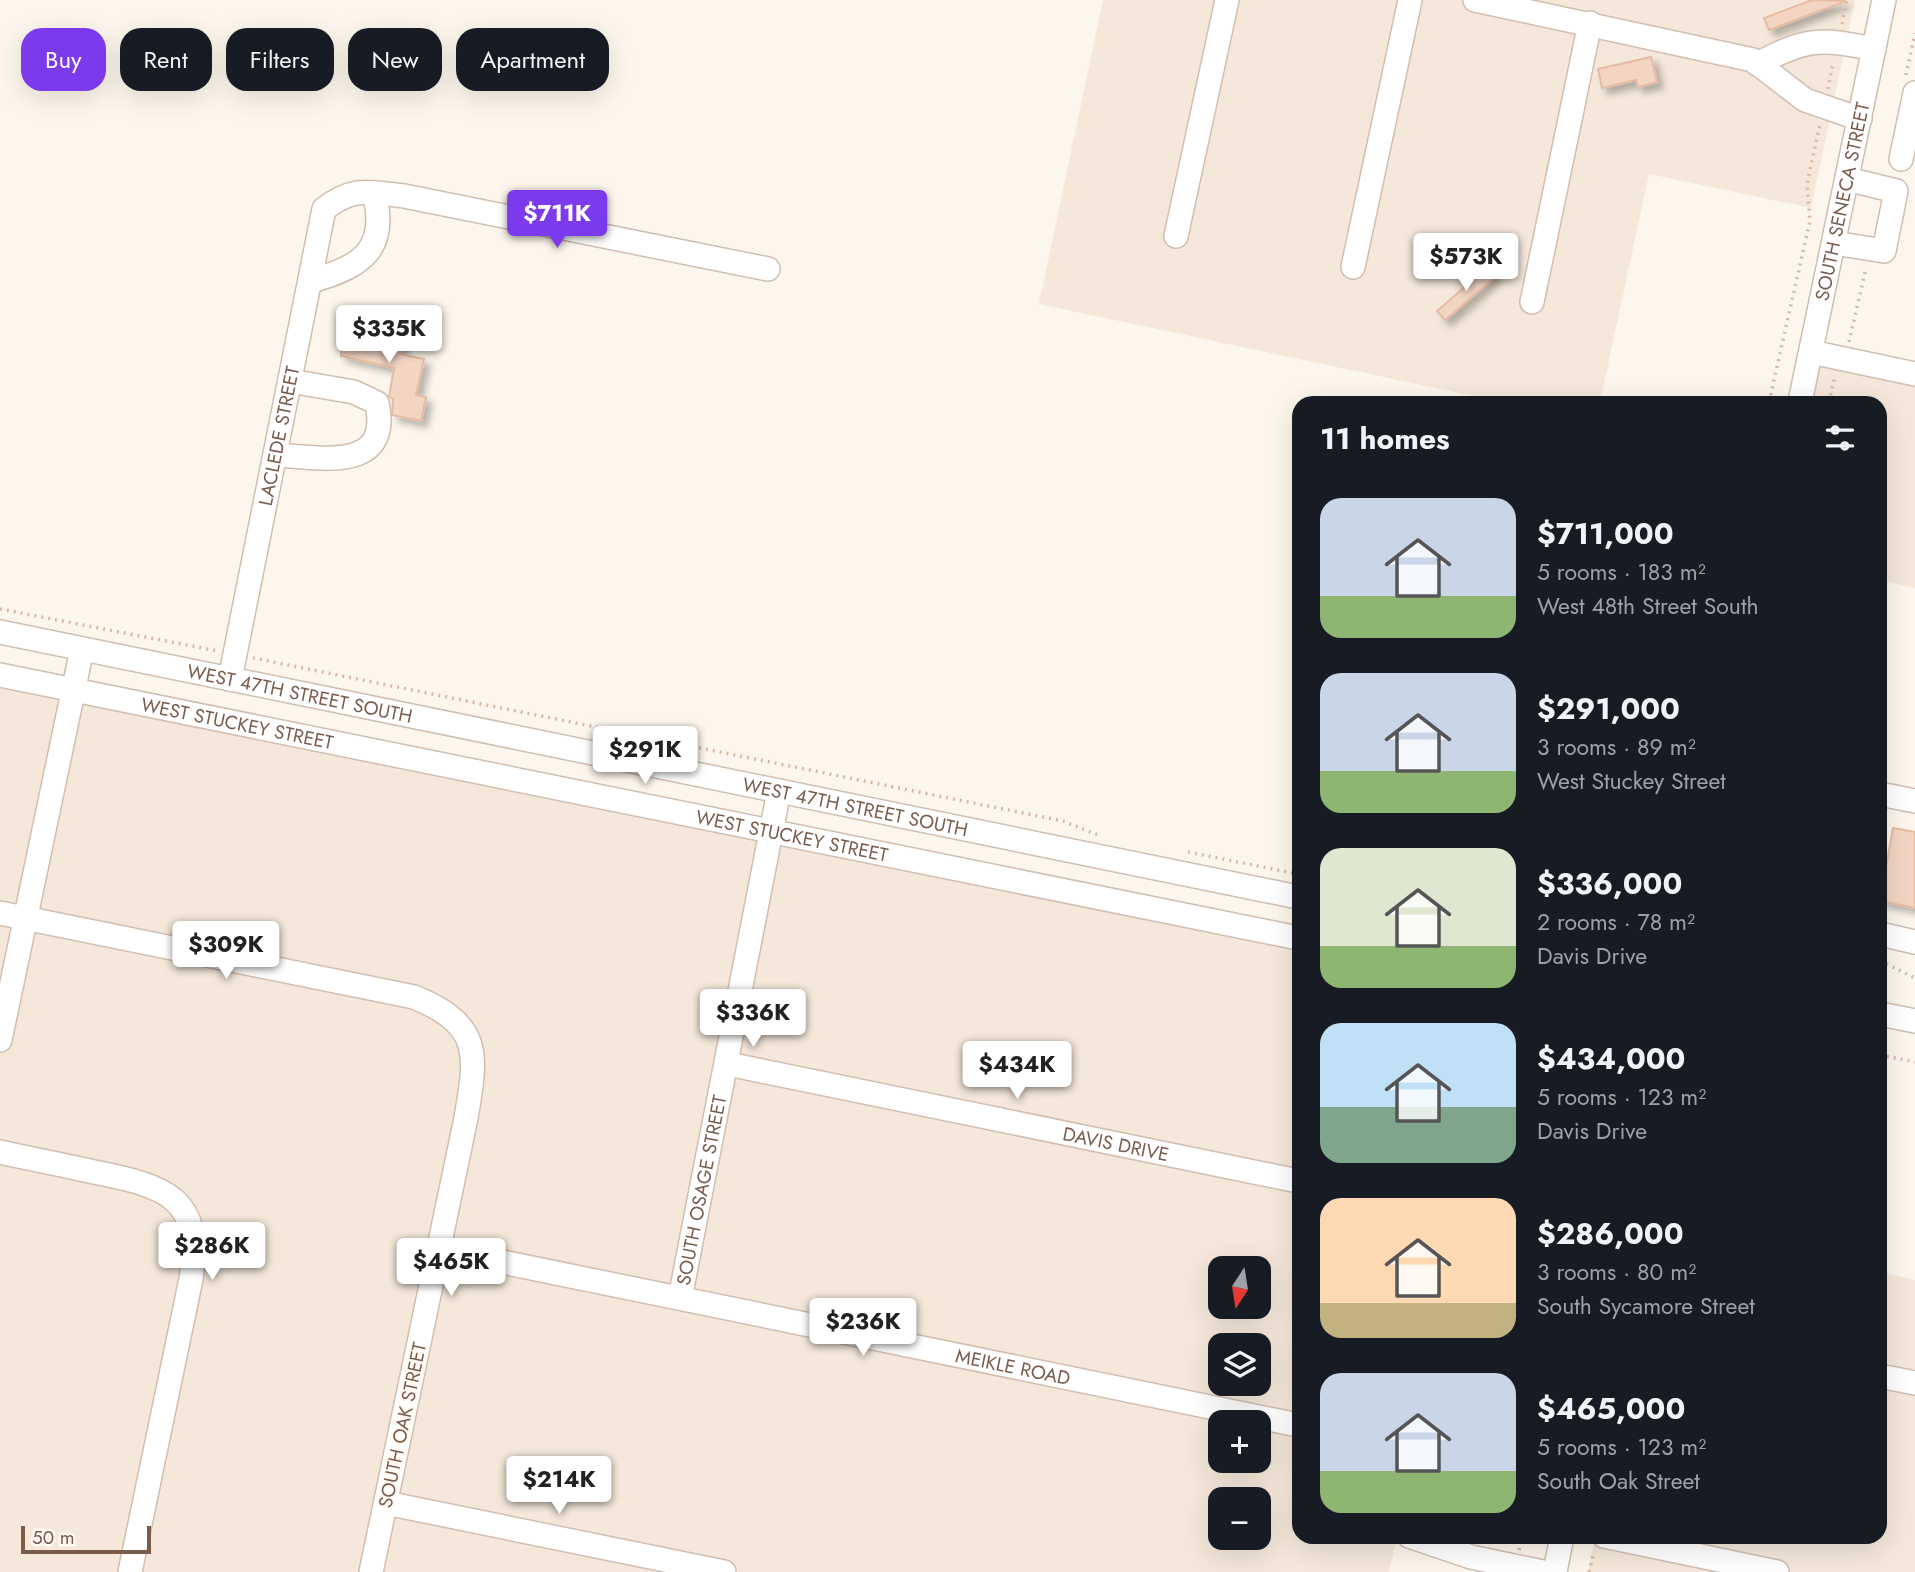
<!DOCTYPE html>
<meta charset="utf-8">
<style>
body{margin:0;font-family:Jost,sans-serif;background:#242831;color:#f1f3f6;height:100vh;display:flex;flex-direction:column;font-size:26px;white-space:nowrap}
*{box-sizing:border-box;margin:0}
p{font-size:23px;color:#9ea1a6}
.icon{flex:none;width:38px;height:38px;fill:none;stroke:currentColor;stroke-width:2;stroke-linecap:round;stroke-linejoin:round}
.map{position:relative;flex:1;overflow:hidden}
.side{position:absolute;left:1292px;top:396px;width:595px;height:1148px;display:flex;flex-direction:column;background:#171b24;border-radius:21px;box-shadow:0 7px 28px #0002}
.side>*{flex:none}
.hud{position:absolute;left:21px;top:28px;width:665px;height:63px;display:flex;gap:14px}
.needle{width:46px;rotate:192deg}
.buttons{position:absolute;left:1208px;top:1256px;display:grid;gap:14px}
.buttons a{display:grid;place-items:center;width:63px;height:63px;border-radius:14px;background:#171b24;box-shadow:0 7px 28px #0002;font-size:35px}
.scale{position:absolute;left:21px;bottom:18px;width:130px;box-sizing:border-box;padding-left:7px;border:4px solid #7a5c4d;border-top:0;font-size:19px;line-height:24px;white-space:nowrap;color:#7a5c4d;-webkit-text-stroke:5px #fffaf3;paint-order:stroke}
.price{position:absolute;translate:-50% -60px;padding:0 16px;border-radius:7px;background:#fff;color:#222;font-size:23px;line-height:46px;filter:drop-shadow(0 2px 4px #0008)}
.price::after{content:'';position:absolute;left:50%;top:42px;width:21px;height:16px;margin-left:-10px;background:inherit;clip-path:polygon(0 0,100% 0,50% 100%)}
.price.on{background:#7c3aed;color:#fff}
ul{padding:0;list-style:none}
li{display:flex;align-items:center;gap:21px;height:175px;padding:0 28px}
li span{display:grid;place-items:center;flex:none;width:196px;height:140px;border-radius:21px;color:#555}
li>.icon{margin-inline-start:auto}
span .icon{width:84px;height:84px;fill:#fffc;stroke-width:1}
li b{font-size:30px}
h2{display:flex;justify-content:space-between;align-items:center;height:84px;padding:0 28px;font-size:30px}
.tag{padding:0 24px;border-radius:21px;background:#171b24;box-shadow:0 7px 28px #0002;font-size:24px;line-height:63px}
.tag.on{background:#7c3aed;color:#fff}
.map>svg:first-child{display:block}
.residential{fill:#f5e8da;fill-rule:evenodd}
.building{fill:#f3d5c3;stroke:#e6bba3;stroke-width:2;filter:url(#shadow)}
.lines{fill:none;stroke-linecap:round;stroke-linejoin:round}
.minor-casing{stroke:#d1beb0;stroke-width:26}
.path{stroke:#d9b8a5;stroke-width:3.5;stroke-dasharray:2 5;stroke-linecap:butt}
.minor{stroke:#fff;stroke-width:23}
.labels{text-anchor:middle;stroke-width:5;stroke-linejoin:round;paint-order:stroke}
.street-label{font-size:19px;fill:#7a5c4d;stroke:#fffaf3}
</style>
<div class="map">
<svg width="1915" height="1572" viewBox="0 0 1915 1572">
<defs>
<filter id="shadow"><feDropShadow dx="6" dy="6" stdDeviation="3.5" flood-color="#0004"/></filter>
</defs>
<rect width="100%" height="100%" fill="#fdf6ec"/>
<path class="residential" d="M 1103,0 L 1855,0 L 1811,208 L 1649,174 L 1600,402 L 1502,402 L 1039,304 Z
M 1811,352 L 1915,374 L 1915,588 L 1880,580 L 1880,402 L 1800,402 Z
M 0,676 L 1298,938 L 1298,1536 L 1397,1537 L 1389,1572 L 0,1572 ZM 1220,1269 L 1258,1269 L 1258,1307 L 1220,1307 ZM 1220,1346 L 1258,1346 L 1258,1384 L 1220,1384 ZM 1220,1423 L 1258,1423 L 1258,1461 L 1220,1461 ZM 1220,1500 L 1258,1500 L 1258,1538 L 1220,1538 Z
M 1880,1272 L 1915,1280 L 1915,1572 L 1588,1572 L 1595,1537 L 1880,1536 Z"/>
<path class="building" d="M 1812,0 L 1846,1 L 1769,30 L 1764,18 Z
M 1651,57 L 1657,82 L 1638,87 L 1636,80 L 1602,88 L 1598,69 Z
M 1488,267 L 1496,276 L 1445,320 L 1437,311 Z
M 349,323 L 391,331 L 393,326 L 406,329 L 400,354 L 424,359 L 416,395 L 426,397 L 421,421 L 392,415 L 393,399 L 389,397 L 394,368 L 341,356 L 344,326 L 348,327 Z
M 1893,828 L 1915,832 L 1915,908 L 1880,901 Z"/>
<g class="lines">
<defs>
<g id="minor">
<path d="M 1475,0 L 1753,60 L 1805,100 L 1860,119"/>
<path d="M 1757,64 C 1807,38 1820,38 1874,49"/>
<path d="M 1901,159 L 1915,93"/>
<path d="M 1176,236 L 1227,0"/>
<path d="M 1834,243 L 1884,251 L 1896,191 L 1847,179"/>
<path d="M 1353,267 L 1410,0"/>
<path d="M 310,281 C 361,268 389,249 374,193"/>
<path d="M 1532,302 L 1590,23"/>
<path d="M 1811,352 L 1915,374"/>
<path id="s1" d="M 1800,402 L 1884,0"/>
<path d="M 275,455 C 319,457 392,474 377,403 L 354,392 L 290,381"/>
<path id="s2" d="M 0,632 L 1298,897"/>
<path id="s3" d="M 0,675 L 1298,938"/>
<path id="s4" d="M 230,679 L 324,209 C 354,186 369,192 404,196 L 768,269"/>
<path d="M 1880,794 L 1915,801"/>
<path d="M 0,913 L 414,997 C 482,1025 477,1054 466,1118 L 371,1572"/>
<path d="M 1880,934 L 1915,942"/>
<path d="M 1880,1014 L 1915,1021"/>
<path d="M 0,1040 L 82,649"/>
<path id="s5" d="M 728,1064 L 1298,1181"/>
<path d="M 0,1152 C 31,1159 63,1165 94,1172 C 165,1186 204,1197 191,1279 L 130,1572"/>
<path id="s6" d="M 439,1249 L 1298,1425"/>
<path id="s7" d="M 680,1298 L 779,791"/>
<path d="M 1880,1376 L 1915,1383"/>
<path d="M 386,1503 L 724,1572"/>
<path d="M 1409,1536 L 1471,1557 L 1543,1572"/>
<path d="M 1604,1536 L 1777,1572"/>
<path d="M 1555,1572 L 1562,1536"/>
</g>
</defs>
<use href="#minor" class="minor-casing"/>
<path class="path" d="M 1842,24 L 1847,0
M 1906,75 L 1915,33
M 1828,89 L 1833,62
M 1849,342 L 1866,268
M 1769,402 L 1810,221 L 1807,184 L 1820,124
M 1829,402 L 1835,375
M 0,609 L 218,651
M 253,658 L 1063,821 L 1098,835
M 1188,852 L 1298,874
M 1880,961 L 1915,978
M 1880,1055 L 1915,1062
M 1519,1550 L 1523,1536
M 1589,1572 L 1594,1552"/>
<use href="#minor" class="minor"/>
</g>
<g class="labels">
<g class="street-label">
<text dy="7" stroke="none"><textPath href="#s1" startOffset="205">SOUTH SENECA STREET</textPath></text>
<text dy="7" stroke="none"><textPath href="#s4" startOffset="248">LACLEDE STREET</textPath></text>
<text dy="7" stroke="none"><textPath href="#s2" startOffset="306">WEST 47TH STREET SOUTH</textPath></text>
<text dy="7" stroke="none"><textPath href="#s3" startOffset="242">WEST STUCKEY STREET</textPath></text>
<text dy="7" stroke="none"><textPath href="#s2" startOffset="873">WEST 47TH STREET SOUTH</textPath></text>
<text dy="7" stroke="none"><textPath href="#s3" startOffset="808">WEST STUCKEY STREET</textPath></text>
<text dy="7" stroke="none"><textPath href="#s5" startOffset="396">DAVIS DRIVE</textPath></text>
<text dy="7" stroke="none"><textPath href="#s7" startOffset="110">SOUTH OSAGE STREET</textPath></text>
<text dy="7" stroke="none"><textPath href="#s6" startOffset="586">MEIKLE ROAD</textPath></text>
<text transform="translate(402 1425) rotate(-78)" y="7">SOUTH OAK STREET</text>
</g>
</g>
</svg>
<div class="buttons">
<a><svg class="needle" viewBox="-14 -14 28 28"><path d="M0-13l5 13h-10z" fill="#e53935"/><path d="M0 13l5-13h-10z" fill="#9ea1a6"/></svg></a>
<a><svg class="icon" aria-label="layers" viewBox="0 0 24 24"><path d="M12 4l9 5-9 5-9-5zM3 14l9 5 9-5"/></svg></a>
<a>+</a>
<a>−</a>
</div>
<div class="scale">50 m</div>
<b class="price on" style="left:557px;top:250px">$711K</b>
<b class="price" style="left:1466px;top:293px">$573K</b>
<b class="price" style="left:389px;top:365px">$335K</b>
<b class="price" style="left:645px;top:786px">$291K</b>
<b class="price" style="left:226px;top:981px">$309K</b>
<b class="price" style="left:753px;top:1049px">$336K</b>
<b class="price" style="left:1017px;top:1101px">$434K</b>
<b class="price" style="left:212px;top:1282px">$286K</b>
<b class="price" style="left:451px;top:1298px">$465K</b>
<b class="price" style="left:863px;top:1358px">$236K</b>
<b class="price" style="left:559px;top:1516px">$214K</b>
<div class="hud">
<a class="tag on">Buy</a>
<a class="tag">Rent</a>
<a class="tag">Filters</a>
<a class="tag">New</a>
<a class="tag">Apartment</a>
</div>
<section class="side">
<h2>11 homes<svg class="icon" aria-label="filters" viewBox="0 0 24 24"><path d="M4 7h16M4 17h16"/><circle cx="9" cy="7" r="2"/><circle cx="15" cy="17" r="2"/></svg></h2>
<ul>
<li><span style="background:linear-gradient(#c9d6e8 70%,#8fb573 0)"><svg class="icon" aria-label="home" viewBox="0 0 24 24"><path d="M3 11l9-7 9 7M6 9v11h12V9"/></svg></span><div><b>$711,000</b><p>5 rooms · 183 m²</p><p>West 48th Street South</p></div></li>
<li><span style="background:linear-gradient(#c9d6e8 70%,#8fb573 0)"><svg class="icon" aria-label="home" viewBox="0 0 24 24"><path d="M3 11l9-7 9 7M6 9v11h12V9"/></svg></span><div><b>$291,000</b><p>3 rooms · 89 m²</p><p>West Stuckey Street</p></div></li>
<li><span style="background:linear-gradient(#dfe7d0 70%,#8fb573 0)"><svg class="icon" aria-label="home" viewBox="0 0 24 24"><path d="M3 11l9-7 9 7M6 9v11h12V9"/></svg></span><div><b>$336,000</b><p>2 rooms · 78 m²</p><p>Davis Drive</p></div></li>
<li><span style="background:linear-gradient(#bfe0f5 60%,#7fa58c 0)"><svg class="icon" aria-label="home" viewBox="0 0 24 24"><path d="M3 11l9-7 9 7M6 9v11h12V9"/></svg></span><div><b>$434,000</b><p>5 rooms · 123 m²</p><p>Davis Drive</p></div></li>
<li><span style="background:linear-gradient(#ffd9b3 75%,#c2b280 0)"><svg class="icon" aria-label="home" viewBox="0 0 24 24"><path d="M3 11l9-7 9 7M6 9v11h12V9"/></svg></span><div><b>$286,000</b><p>3 rooms · 80 m²</p><p>South Sycamore Street</p></div></li>
<li><span style="background:linear-gradient(#c9d6e8 70%,#8fb573 0)"><svg class="icon" aria-label="home" viewBox="0 0 24 24"><path d="M3 11l9-7 9 7M6 9v11h12V9"/></svg></span><div><b>$465,000</b><p>5 rooms · 123 m²</p><p>South Oak Street</p></div></li>
</ul>
</section>
</div>
